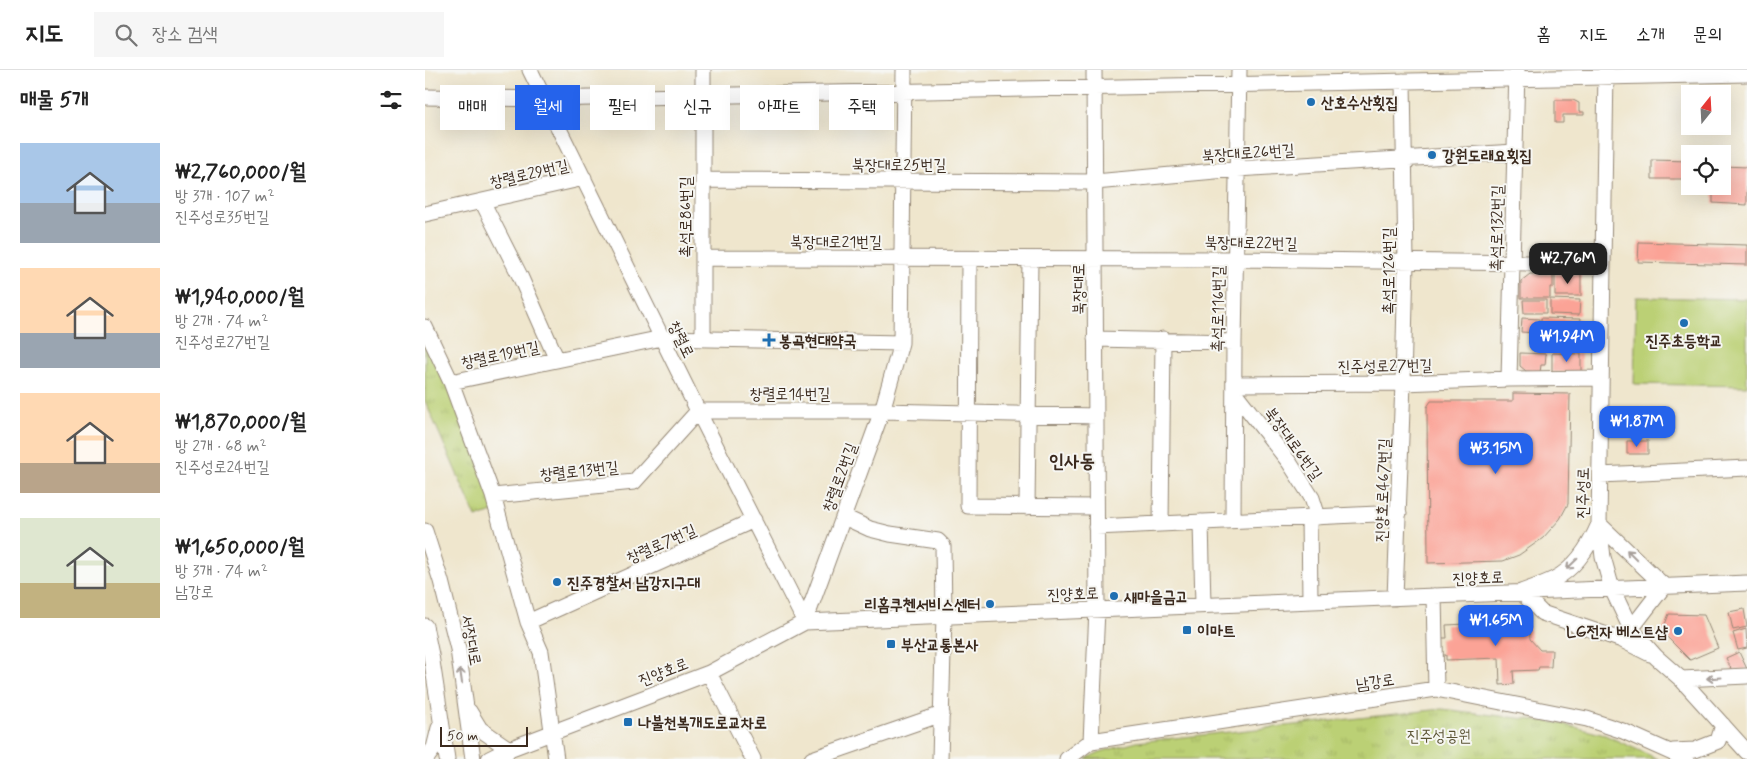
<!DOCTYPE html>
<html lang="ko">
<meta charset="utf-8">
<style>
body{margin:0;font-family:Mynerve,"Poor Story",sans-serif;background:#f6f6f6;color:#222;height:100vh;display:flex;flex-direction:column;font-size:19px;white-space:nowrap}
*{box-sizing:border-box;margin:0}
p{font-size:16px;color:#767676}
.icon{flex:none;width:28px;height:28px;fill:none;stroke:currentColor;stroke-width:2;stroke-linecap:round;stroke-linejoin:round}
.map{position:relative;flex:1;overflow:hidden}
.drawer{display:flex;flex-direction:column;background:#fff;width:425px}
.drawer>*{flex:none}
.banner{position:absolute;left:15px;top:15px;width:475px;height:45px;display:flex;gap:10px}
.needle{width:32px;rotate:18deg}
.tools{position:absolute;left:1256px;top:15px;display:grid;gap:10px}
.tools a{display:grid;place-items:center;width:50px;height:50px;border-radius:0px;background:#fff;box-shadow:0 5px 20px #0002;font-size:25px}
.scale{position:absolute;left:15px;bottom:12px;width:88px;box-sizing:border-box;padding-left:5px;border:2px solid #3b2a1e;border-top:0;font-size:14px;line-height:18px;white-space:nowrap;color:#3b2a1e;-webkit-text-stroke:4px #f6f6f2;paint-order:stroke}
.price{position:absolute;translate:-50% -42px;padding:0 11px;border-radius:10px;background:#2563eb;color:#fff;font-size:16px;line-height:32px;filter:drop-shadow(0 1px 2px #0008)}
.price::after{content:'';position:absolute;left:50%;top:30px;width:15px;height:11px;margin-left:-8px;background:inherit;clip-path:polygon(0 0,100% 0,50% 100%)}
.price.selected{background:#222;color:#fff}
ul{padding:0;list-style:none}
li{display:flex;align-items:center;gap:15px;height:125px;padding:0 20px}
li span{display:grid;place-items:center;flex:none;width:140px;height:100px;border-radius:0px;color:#555}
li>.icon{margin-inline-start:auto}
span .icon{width:60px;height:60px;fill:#fffc;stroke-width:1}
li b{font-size:21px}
h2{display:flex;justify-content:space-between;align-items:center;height:60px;padding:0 20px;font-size:21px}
.pill{padding:0 18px;border-radius:0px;background:#fff;box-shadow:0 5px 20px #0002;font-size:18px;line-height:45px}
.pill.selected{background:#2563eb;color:#fff}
header{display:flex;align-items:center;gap:30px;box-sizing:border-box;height:70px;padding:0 25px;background:#fff;border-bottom:1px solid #e0e0e0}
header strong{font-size:24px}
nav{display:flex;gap:28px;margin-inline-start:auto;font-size:18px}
.search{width:350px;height:45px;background:#f6f6f6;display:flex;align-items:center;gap:12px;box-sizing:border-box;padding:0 18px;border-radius:0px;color:#767676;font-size:19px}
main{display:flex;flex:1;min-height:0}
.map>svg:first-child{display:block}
.park{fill:url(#park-tufts);stroke:#7b7d49}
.pitch{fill:#bbd074;stroke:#7b7d49}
.building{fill:#fba396}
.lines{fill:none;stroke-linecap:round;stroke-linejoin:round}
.minor-casing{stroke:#958876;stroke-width:17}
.minor{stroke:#fff;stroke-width:15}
.oneway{stroke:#a79f9a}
.poi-dot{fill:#1f6fb2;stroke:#f6f6f2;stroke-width:2}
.labels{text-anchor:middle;stroke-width:4;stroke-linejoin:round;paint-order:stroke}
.poi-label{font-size:16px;font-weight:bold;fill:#3b2a1e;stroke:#f6f6f2;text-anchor:start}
.street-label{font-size:16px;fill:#3b2a1e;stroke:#f6f6f2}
.park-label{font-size:16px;fill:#5b5434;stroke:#f6f6f2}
.quarter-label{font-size:19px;font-weight:bold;fill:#3b2a1e;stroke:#f6f6f2}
</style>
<header>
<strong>지도</strong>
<div class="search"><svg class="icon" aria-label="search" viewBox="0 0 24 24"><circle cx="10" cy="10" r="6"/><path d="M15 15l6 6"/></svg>장소 검색</div>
<nav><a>홈</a><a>지도</a><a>소개</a><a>문의</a></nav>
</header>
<main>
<section class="drawer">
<h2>매물 5개<svg class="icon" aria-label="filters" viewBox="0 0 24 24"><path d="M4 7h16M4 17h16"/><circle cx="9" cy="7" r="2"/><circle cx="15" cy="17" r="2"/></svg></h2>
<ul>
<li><span style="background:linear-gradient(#a9c7e8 60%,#9aa5b1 0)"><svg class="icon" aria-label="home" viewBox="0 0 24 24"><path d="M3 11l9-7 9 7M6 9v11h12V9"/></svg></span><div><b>₩2,760,000/월</b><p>방 3개 · 107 m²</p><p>진주성로35번길</p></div></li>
<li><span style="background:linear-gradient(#ffd9b3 65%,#9aa5b1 0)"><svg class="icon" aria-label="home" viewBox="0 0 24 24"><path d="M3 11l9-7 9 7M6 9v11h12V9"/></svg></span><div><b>₩1,940,000/월</b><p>방 2개 · 74 m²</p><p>진주성로27번길</p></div></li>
<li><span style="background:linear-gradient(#ffd9b3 70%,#b9a48a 0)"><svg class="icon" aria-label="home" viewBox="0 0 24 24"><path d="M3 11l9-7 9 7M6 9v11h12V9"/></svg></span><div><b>₩1,870,000/월</b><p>방 2개 · 68 m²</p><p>진주성로24번길</p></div></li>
<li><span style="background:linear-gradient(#dfe7d0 65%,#c2b280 0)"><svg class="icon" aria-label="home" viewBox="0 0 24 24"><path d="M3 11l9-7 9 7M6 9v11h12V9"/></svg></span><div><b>₩1,650,000/월</b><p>방 3개 · 74 m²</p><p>남강로</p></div></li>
</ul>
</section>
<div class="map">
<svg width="1322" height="689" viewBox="0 0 1322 689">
<defs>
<pattern id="park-tufts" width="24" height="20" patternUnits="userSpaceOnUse" patternTransform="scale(1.25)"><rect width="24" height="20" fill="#bbd074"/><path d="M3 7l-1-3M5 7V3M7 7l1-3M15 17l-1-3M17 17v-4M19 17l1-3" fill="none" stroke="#a2b364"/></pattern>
</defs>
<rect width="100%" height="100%" fill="#f6f6f2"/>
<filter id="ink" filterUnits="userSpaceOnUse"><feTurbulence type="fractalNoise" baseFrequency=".02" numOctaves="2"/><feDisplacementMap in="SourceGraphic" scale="10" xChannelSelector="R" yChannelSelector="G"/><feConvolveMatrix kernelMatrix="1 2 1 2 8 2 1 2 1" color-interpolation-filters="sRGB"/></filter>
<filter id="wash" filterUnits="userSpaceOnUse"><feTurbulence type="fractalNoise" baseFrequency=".0096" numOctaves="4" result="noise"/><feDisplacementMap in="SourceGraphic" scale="20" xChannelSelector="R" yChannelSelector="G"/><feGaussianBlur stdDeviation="1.12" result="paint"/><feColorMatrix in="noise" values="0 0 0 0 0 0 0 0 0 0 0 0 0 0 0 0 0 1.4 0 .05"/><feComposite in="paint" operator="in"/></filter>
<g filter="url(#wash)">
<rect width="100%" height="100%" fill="#efe6cd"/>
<path class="park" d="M 0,255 L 76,440 L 51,447 L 0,331 Z
M 1017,639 L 1134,653 L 1180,665 L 1233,689 L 660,689 L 675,682 L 712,672 Z"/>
<path class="pitch" d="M 1211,227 L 1322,229 L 1322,316 L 1209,314 Z"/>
<g id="blocks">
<path class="building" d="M 1130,30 L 1148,30 L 1154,33 L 1154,42 L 1159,42 L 1159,45 L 1138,45 L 1138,53 L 1130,53 Z
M 1227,90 L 1265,91 L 1265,109 L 1227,109 Z
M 1298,96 L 1322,97 L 1322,135 L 1288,133 L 1288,116 L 1298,116 Z
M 1214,172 L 1322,175 L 1322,195 L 1213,192 Z
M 1105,204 L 1128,204 L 1128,217 L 1125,217 L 1125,228 L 1096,228 L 1096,211 Z
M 1130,204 L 1156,204 L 1156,226 L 1130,226 Z
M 1125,229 L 1155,230 L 1154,245 L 1125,244 Z
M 1098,230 L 1121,230 L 1121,243 L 1099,243 Z
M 1097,248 L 1114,249 L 1113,263 L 1096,262 Z
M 1116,248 L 1155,249 L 1154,262 L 1116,261 Z
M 1113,265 L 1156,265 L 1156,280 L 1113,280 Z
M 1095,283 L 1121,284 L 1120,295 L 1116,295 L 1115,302 L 1101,301 L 1095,296 Z
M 1127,283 L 1156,284 L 1156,303 L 1127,302 Z
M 1088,323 L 1145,324 L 1143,434 L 1135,449 L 1118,468 L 1094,485 L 1078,491 L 1003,493 L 1002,337 L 1006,331 L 1088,331 Z
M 1202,371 L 1223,371 L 1223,384 L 1202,384 Z
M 1319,539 L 1322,557 L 1308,560 L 1304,542 Z
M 1244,544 L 1279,545 L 1293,578 L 1265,590 L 1237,562 Z
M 1084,552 L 1086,558 L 1104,556 L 1105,569 L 1115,580 L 1127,580 L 1126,597 L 1114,597 L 1113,600 L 1088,601 L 1089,614 L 1075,615 L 1074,588 L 1021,590 L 1021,585 L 1016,585 L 1015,568 L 1022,568 L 1021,555 Z
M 1321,559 L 1322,578 L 1313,580 L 1308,563 Z
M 1314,582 L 1322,599 L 1307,601 L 1301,588 Z"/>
</g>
</g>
<g filter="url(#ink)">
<use href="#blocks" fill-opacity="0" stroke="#958876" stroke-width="1"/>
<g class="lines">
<defs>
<path id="minor" d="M 105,0 L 273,341 L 380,552
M 278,0 L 278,269
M 1181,0 L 1174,454 L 1178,487 L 1187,519 L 1206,559 L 1231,587 L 1256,609 L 1322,682
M 0,27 L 119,29 L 1322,4
M 278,110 L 670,112 L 812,99 L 1090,82
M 57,131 L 95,206 L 132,290
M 0,144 L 159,108
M 278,188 L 811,189 L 1178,194
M 544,189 L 543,436 L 671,437
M 0,257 L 26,312 L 68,426 L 103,552 L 116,582 L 131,689
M 670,269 L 809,272
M 1084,309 L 1092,0
M 26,312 L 237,268 L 476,273
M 809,314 L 978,313 L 1084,309 L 1176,308
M 810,323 L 864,392 L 887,428 L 893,447
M 1175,405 L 1322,398
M 68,426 L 209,412 L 273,341 L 457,341 L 671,346
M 602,437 L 605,189
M 419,447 L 445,459 L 465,464 L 513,471 L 518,476 L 519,546 L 515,689
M 884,447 L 885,531
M 808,450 L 809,272 L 814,0
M 776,452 L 778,535
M 736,454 L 738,269
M 671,457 L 974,443
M 0,461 L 16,511 L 33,579 L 48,689
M 1009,526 L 1011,619
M 970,528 L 978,313 L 981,192 L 978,11
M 103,552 L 329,450
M 380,552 L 457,341 L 476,273 L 479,0
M 0,556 L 6,585 L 22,689
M 1206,559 L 1239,516 L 1174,454 C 1165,475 1151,498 1129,509 C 1119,514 1107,518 1096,522 L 1117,543 L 1197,570 L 1225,584
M 284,603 L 328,689
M 1256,609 L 1322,606
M 44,641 L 55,659 L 84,679 L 79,686
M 666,671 L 672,540 L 669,0
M 1248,681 L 1270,680 L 1293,671 L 1298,655
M 1,689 L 9,678 L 14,658
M 64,689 L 84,679 L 284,603 L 380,552 L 1322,513
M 387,689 L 517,644
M 642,689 L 666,671 L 1011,619 L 1162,649 L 1198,661 L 1261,689"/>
</defs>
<use href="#minor" class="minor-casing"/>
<use href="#minor" class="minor"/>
</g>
<defs><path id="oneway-shaft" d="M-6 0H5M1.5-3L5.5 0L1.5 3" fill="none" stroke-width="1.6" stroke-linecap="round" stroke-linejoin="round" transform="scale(1.25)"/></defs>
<g class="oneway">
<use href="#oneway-shaft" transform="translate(1207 485) rotate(-135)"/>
<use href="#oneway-shaft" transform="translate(1147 494) rotate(136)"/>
<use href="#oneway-shaft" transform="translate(36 606) rotate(-98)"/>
<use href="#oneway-shaft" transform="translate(1289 608) rotate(177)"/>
</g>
</g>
<g class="poi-dot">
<circle cx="886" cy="32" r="5"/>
<circle cx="1007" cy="85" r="5"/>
<circle cx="1259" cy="253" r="5"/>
<path d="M341.5 262.5h5v5h5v5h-5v5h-5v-5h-5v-5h5z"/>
<circle cx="132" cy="512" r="5"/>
<circle cx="689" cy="526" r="5"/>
<circle cx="565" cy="534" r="5"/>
<rect x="757" y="555" width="10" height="10" rx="2.5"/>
<circle cx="1253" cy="561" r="5"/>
<rect x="461" y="569" width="10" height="10" rx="2.5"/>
<rect x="198" y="647" width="10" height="10" rx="2.5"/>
</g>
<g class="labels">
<g class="poi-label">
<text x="896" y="38">산호수산횟집</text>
<text x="1017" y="91">강원도래요횟집</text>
<text x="354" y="276">봉곡현대약국</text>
<text x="1259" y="276" text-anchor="middle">진주초등학교</text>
<text x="142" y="518">진주경찰서 남강지구대</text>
<text x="699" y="532">새마을금고</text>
<text x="555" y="540" text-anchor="end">리홈쿠첸서비스센터</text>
<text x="772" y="566">이마트</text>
<text x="1243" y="567" text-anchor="end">LG전자 베스트샵</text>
<text x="476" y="580">부산교통본사</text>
<text x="213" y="658">나불천복개도로교차로</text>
</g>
<g class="street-label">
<text transform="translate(823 82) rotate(-4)" y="6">북장대로26번길</text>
<text x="474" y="100">북장대로25번길</text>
<text transform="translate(104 103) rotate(-13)" y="6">창렬로29번길</text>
<text transform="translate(260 147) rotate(-90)" y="6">촉석로86번길</text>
<text transform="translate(1071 158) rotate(-89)" y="6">촉석로132번길</text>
<text x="411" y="177">북장대로21번길</text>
<text transform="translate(826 172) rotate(1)" y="6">북장대로22번길</text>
<text transform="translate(963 201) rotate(-90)" y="6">촉석로126번길</text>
<text transform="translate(653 219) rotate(-90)" y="6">북장대로</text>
<text transform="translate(792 239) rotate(-89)" y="6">촉석로116번길</text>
<text transform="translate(257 269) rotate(64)" y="6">창렬로</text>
<text transform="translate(75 284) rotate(-12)" y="6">창렬로19번길</text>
<text transform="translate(960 295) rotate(-1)" y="6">진주성로27번길</text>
<text x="365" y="329">창렬로14번길</text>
<text transform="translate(869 373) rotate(54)" y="6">북장대로6번길</text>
<text transform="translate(154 400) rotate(-6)" y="6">창렬로13번길</text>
<text transform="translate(414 407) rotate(-70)" y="6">창렬로2번길</text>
<text transform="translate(957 420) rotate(-88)" y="6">진양호로467번길</text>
<text transform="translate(1157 423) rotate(-89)" y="6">진주성로</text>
<text transform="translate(236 473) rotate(-24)" y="6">창렬로7번길</text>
<text transform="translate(1053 507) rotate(-2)" y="6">진양호로</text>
<text transform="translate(648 523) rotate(-2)" y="6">진양호로</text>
<text transform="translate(47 570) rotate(79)" y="6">서장대로</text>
<text transform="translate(238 601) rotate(-21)" y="6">진양호로</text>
<text transform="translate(950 611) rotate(-8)" y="6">남강로</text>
</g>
<g class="park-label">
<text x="1014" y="671">진주성공원</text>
</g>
<g class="quarter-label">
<text x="647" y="397">인사동</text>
</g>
</g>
</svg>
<div class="tools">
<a><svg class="needle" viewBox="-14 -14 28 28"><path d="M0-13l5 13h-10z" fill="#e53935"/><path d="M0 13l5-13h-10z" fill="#767676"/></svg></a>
<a><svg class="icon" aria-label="locate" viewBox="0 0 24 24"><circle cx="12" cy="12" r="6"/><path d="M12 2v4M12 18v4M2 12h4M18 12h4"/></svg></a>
</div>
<div class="scale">50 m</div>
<b class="price selected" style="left:1143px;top:215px">₩2.76M</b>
<b class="price" style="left:1142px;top:293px">₩1.94M</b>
<b class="price" style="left:1212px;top:378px">₩1.87M</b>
<b class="price" style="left:1071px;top:405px">₩3.15M</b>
<b class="price" style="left:1071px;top:577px">₩1.65M</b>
<div class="banner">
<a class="pill">매매</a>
<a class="pill selected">월세</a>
<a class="pill">필터</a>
<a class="pill">신규</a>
<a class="pill">아파트</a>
<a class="pill">주택</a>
</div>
</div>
</main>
